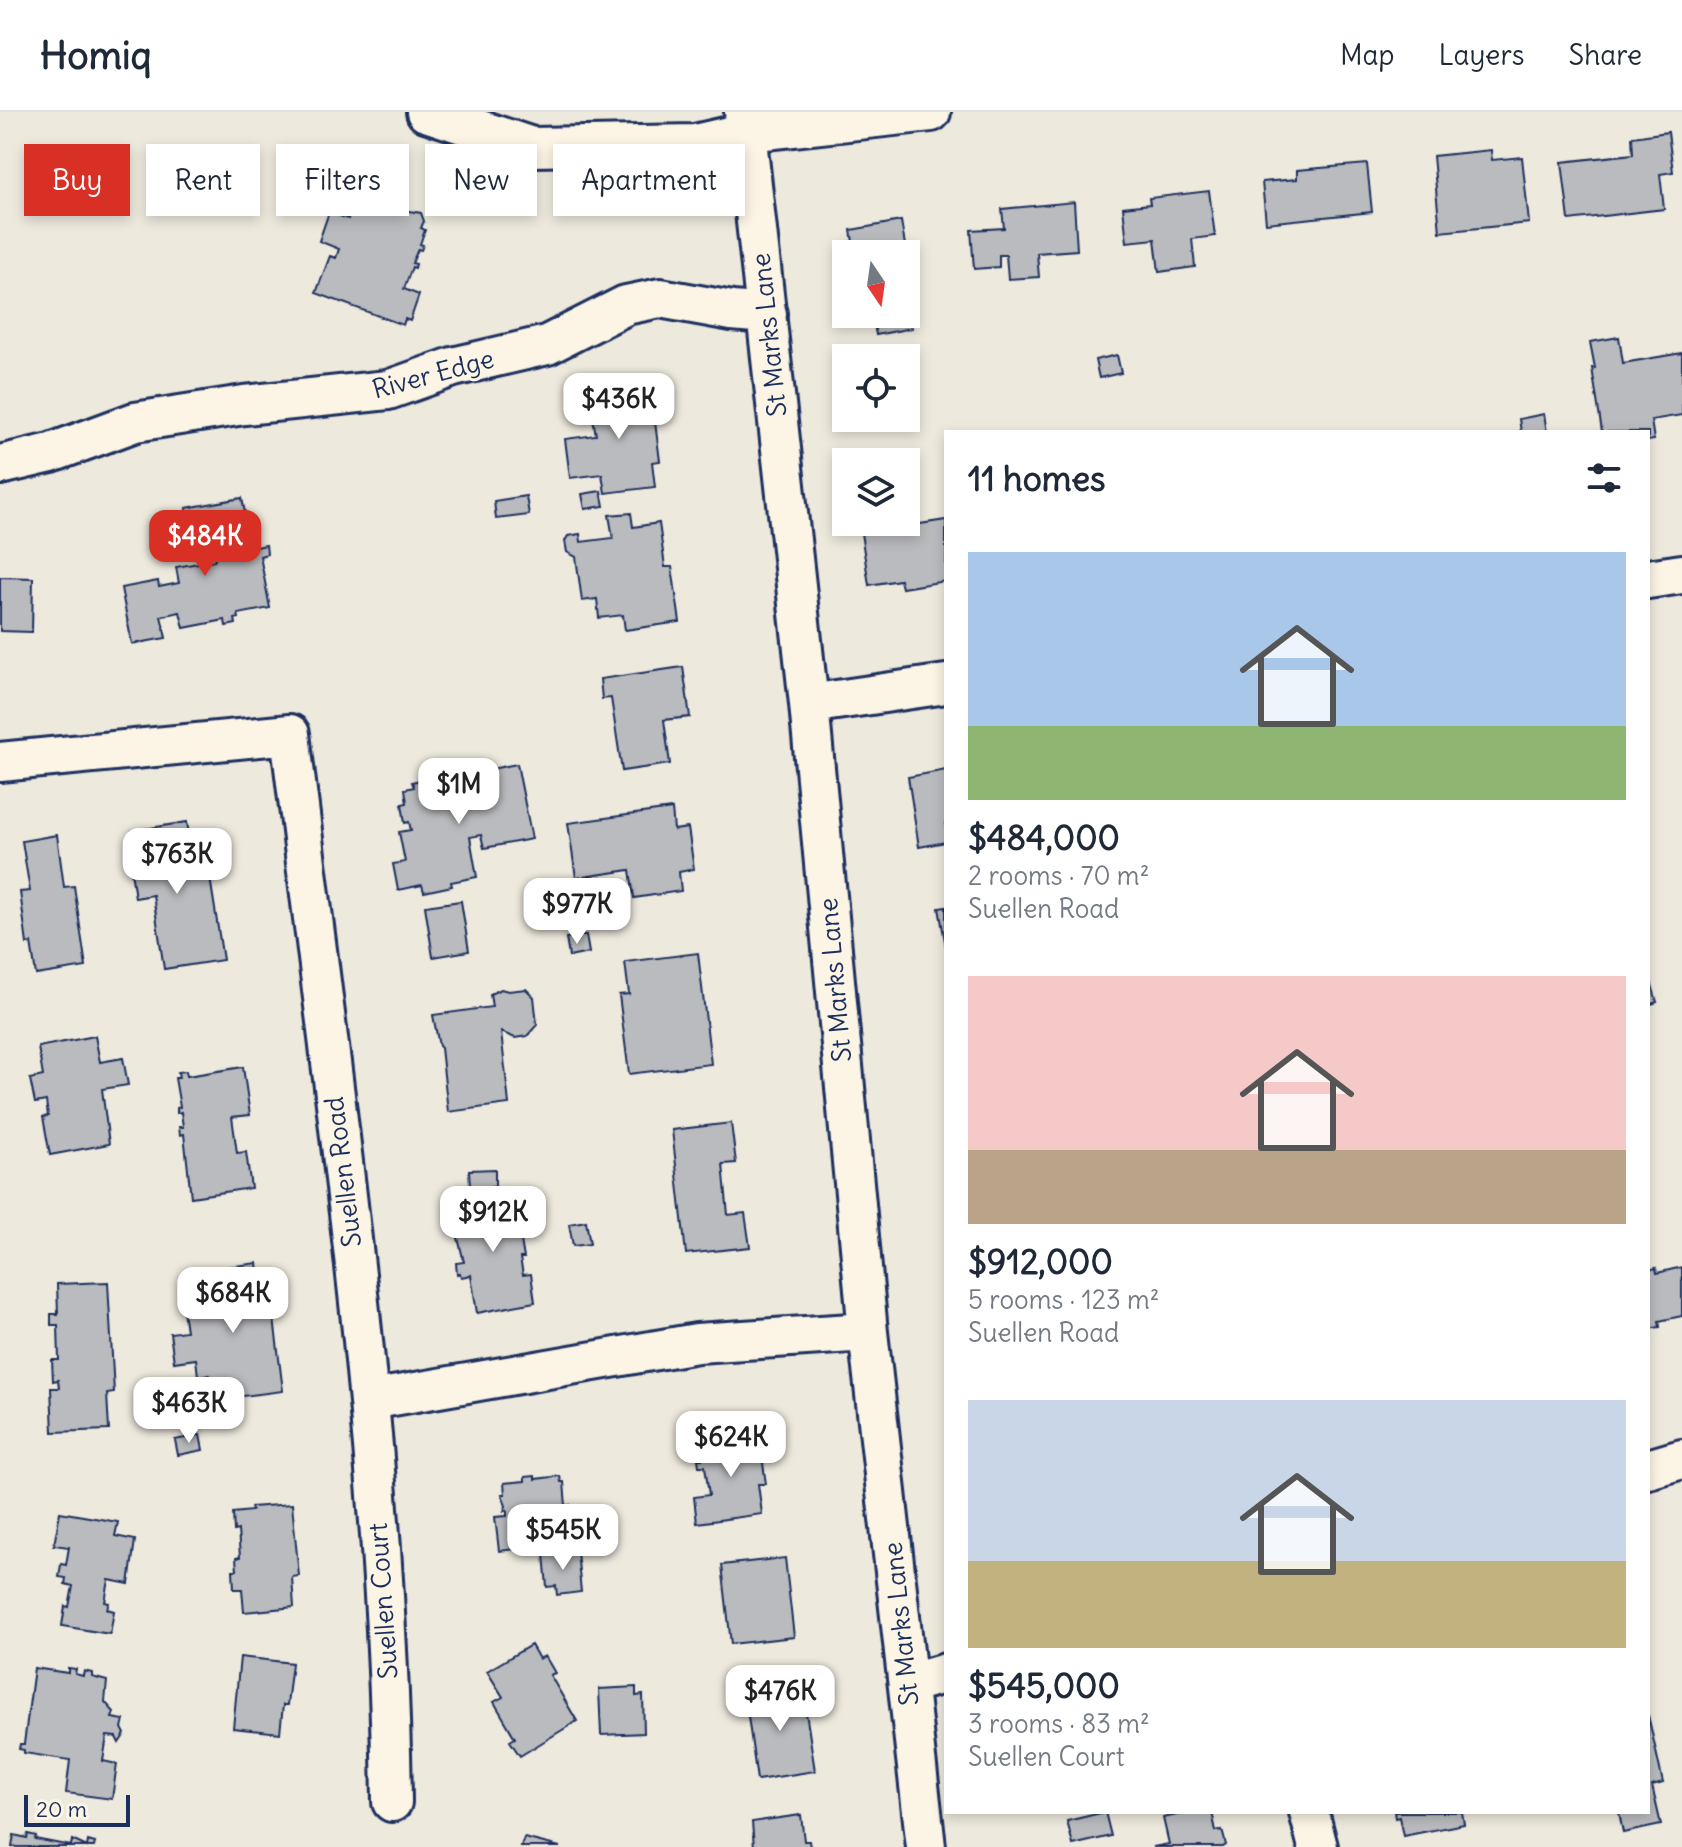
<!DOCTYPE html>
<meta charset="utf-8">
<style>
body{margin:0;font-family:Delius,sans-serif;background:#f2f2f3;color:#1f2937;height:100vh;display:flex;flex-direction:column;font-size:30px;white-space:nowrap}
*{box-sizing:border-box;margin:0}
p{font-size:26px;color:#747a83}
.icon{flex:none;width:44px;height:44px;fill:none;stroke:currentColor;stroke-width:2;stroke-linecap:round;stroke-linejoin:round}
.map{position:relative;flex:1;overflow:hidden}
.side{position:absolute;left:944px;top:318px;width:706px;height:1384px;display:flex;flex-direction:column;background:#fff;border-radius:0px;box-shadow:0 4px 12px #0003}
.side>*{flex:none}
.banner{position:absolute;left:24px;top:32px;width:760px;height:72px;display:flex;gap:16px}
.needle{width:52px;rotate:167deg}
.fabs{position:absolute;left:832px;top:128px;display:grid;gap:16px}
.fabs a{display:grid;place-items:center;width:88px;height:88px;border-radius:0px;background:#fff;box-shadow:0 4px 12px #0003;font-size:40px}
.scale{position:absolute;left:24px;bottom:20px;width:106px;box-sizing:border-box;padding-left:8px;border:4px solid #1b2f5e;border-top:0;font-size:22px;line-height:28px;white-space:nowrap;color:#1b2f5e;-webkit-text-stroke:6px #fcf5e5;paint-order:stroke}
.price{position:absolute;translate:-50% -68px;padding:0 18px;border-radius:16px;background:#fff;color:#222;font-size:26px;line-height:52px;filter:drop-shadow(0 2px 4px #0008)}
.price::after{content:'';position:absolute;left:50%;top:48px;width:24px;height:18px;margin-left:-12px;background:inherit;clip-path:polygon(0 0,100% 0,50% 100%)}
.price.current{background:#d93025;color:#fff}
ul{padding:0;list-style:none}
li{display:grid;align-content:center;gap:16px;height:424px;padding:0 24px}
li span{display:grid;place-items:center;height:248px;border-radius:0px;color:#555}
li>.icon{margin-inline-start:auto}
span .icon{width:144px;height:144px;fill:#fffc;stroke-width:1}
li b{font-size:34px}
h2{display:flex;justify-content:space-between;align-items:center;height:96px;padding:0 24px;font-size:34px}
.tag{padding:0 28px;border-radius:0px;background:#fff;box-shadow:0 4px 12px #0003;font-size:28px;line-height:72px}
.tag.current{background:#d93025;color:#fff}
header{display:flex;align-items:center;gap:48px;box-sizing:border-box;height:112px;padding:0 40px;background:#fff;border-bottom:2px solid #e0e1e3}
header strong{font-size:38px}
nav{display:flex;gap:44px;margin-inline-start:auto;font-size:28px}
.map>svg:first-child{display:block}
.building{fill:#babbbe;stroke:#1b2f5e;stroke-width:2}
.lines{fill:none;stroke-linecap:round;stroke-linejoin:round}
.minor-casing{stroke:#1b2f5e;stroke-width:44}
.minor{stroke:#fcf5e5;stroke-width:38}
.labels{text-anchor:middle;stroke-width:6;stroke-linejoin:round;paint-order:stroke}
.street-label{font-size:26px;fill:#1b2f5e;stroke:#fcf5e5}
</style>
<header>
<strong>Homiq</strong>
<nav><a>Map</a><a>Layers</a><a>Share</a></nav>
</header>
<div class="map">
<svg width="1682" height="1735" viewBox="0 0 1682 1735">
<rect width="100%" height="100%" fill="#eee9dd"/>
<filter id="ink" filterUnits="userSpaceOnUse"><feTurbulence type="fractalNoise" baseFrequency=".0125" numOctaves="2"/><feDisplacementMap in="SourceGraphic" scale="16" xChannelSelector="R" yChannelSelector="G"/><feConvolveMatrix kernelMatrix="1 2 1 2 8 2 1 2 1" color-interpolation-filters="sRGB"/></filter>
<g filter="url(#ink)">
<path class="building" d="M 1668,20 L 1673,60 L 1660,62 L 1664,97 L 1569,108 L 1562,50 L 1633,42 L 1632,25 Z
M 1491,38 L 1492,48 L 1522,45 L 1529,111 L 1440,120 L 1433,44 Z
M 1367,52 L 1372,100 L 1266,111 L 1262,70 L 1297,67 L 1297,58 Z
M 363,65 L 391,75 L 388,84 L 406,91 L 403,98 L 421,101 L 424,109 L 421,116 L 425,118 L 420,132 L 423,133 L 421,138 L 418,137 L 412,151 L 416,152 L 415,156 L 412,155 L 404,177 L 419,183 L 410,209 L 405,207 L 403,213 L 316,181 L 330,144 L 336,146 L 339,137 L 319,129 L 329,100 L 348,107 Z
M 1209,79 L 1215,124 L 1192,127 L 1195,155 L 1159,160 L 1155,127 L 1127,130 L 1123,95 L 1150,92 L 1149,86 Z
M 1074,90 L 1077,138 L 1037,141 L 1039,165 L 1008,167 L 1006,143 L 999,143 L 999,155 L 974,157 L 971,118 L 1004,116 L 1002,97 Z
M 901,109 L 915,194 L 909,195 L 912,216 L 876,223 L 872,202 L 906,202 L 906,142 L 855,142 L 851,118 Z
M 1619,225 L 1623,251 L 1682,241 L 1682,303 L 1651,308 L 1654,328 L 1648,329 L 1648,320 L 1602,320 L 1592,256 L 1595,256 L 1590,230 Z
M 1117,243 L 1121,261 L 1099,266 L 1095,248 Z
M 650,271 L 660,349 L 652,350 L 655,375 L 605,381 L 602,362 L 570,366 L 565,327 L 596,323 L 593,307 L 598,306 L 596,287 L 605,286 L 604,276 Z
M 1544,302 L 1547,320 L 1521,320 L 1519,307 Z
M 601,379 L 604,394 L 585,397 L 582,382 Z
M 526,384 L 529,403 L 496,407 L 494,389 Z
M 242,386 L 252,436 L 266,433 L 267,442 L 260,444 L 270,496 L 238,502 L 239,506 L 235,507 L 236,512 L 226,514 L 225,508 L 184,516 L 180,500 L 161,504 L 166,526 L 132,532 L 121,476 L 158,469 L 159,475 L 179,471 L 176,455 L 215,448 L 211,429 L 193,432 L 186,396 Z
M 631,401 L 633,415 L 659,411 L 665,455 L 672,455 L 680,510 L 625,518 L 623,503 L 599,506 L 597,487 L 582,489 L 576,445 L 567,440 L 565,429 L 568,424 L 580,422 L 581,430 L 613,426 L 609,403 Z
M 946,408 L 946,469 L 902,476 L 900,468 L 869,473 L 861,421 Z
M 0,465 L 33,466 L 32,520 L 0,519 Z
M 683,555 L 690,605 L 664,608 L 670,652 L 622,659 L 611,586 L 602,587 L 600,567 Z
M 517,652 L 532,727 L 484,736 L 481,723 L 470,725 L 477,765 L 451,770 L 452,774 L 424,780 L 422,773 L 398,778 L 393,752 L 405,750 L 399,720 L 411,718 L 409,710 L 405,711 L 402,692 L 407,691 L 405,677 L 414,675 L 412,670 L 424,667 L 425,671 L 438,669 L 439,674 L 467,669 L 465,662 Z
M 946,658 L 946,730 L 919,735 L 908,665 Z
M 672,697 L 674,718 L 688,716 L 694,757 L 679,760 L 681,779 L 634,786 L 630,758 L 576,766 L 568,711 Z
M 187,710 L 195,761 L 209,759 L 223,848 L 164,857 L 153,783 L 135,786 L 130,752 L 137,751 L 132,719 Z
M 57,723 L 64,775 L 74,774 L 86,855 L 36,863 L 31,831 L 27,832 L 20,780 L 30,779 L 22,729 Z
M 461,789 L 469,839 L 433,845 L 425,794 Z
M 946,795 L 946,835 L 939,796 Z
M 586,823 L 589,841 L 569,845 L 566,826 Z
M 698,841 L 711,952 L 629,962 L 619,883 L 629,882 L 625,850 Z
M 1648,859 L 1657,890 L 1648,893 Z
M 501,877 L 508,879 L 526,877 L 534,885 L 537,913 L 527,924 L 515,926 L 501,920 L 509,992 L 448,1000 L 441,936 L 439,934 L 433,903 L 492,895 L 490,882 Z
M 95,924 L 100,950 L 123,946 L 128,973 L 102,977 L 109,1032 L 50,1043 L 43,1005 L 48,1004 L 46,989 L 35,991 L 30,967 L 43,964 L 38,935 Z
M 243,955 L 250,1003 L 232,1005 L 237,1041 L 246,1040 L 251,1076 L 191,1085 L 184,1022 L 180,1023 L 179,1015 L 183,1015 L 181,1000 L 177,1001 L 177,996 L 180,995 L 175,966 L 179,966 L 178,960 L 186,959 L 187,964 Z
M 731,1011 L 736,1051 L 723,1052 L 728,1103 L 745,1101 L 750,1135 L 686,1142 L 672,1018 Z
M 495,1057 L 495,1075 L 470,1075 L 469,1058 Z
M 509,1084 L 510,1088 L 514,1088 L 524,1146 L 520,1146 L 523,1163 L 531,1162 L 535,1190 L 477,1201 L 471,1163 L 461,1165 L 460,1161 L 457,1162 L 456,1151 L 464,1150 L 456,1118 L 460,1117 L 455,1092 Z
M 586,1109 L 590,1132 L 573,1134 L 569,1112 Z
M 257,1151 L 260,1175 L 270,1174 L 283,1279 L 212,1288 L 209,1263 L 198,1264 L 196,1247 L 174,1250 L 170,1221 L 186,1219 L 183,1198 L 202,1196 L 200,1180 L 206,1180 L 203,1158 Z
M 1682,1155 L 1682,1204 L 1659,1209 L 1660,1215 L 1648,1217 L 1648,1158 L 1656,1156 L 1657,1161 Z
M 108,1170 L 114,1281 L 107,1282 L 109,1318 L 53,1320 L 51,1276 L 59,1276 L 58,1268 L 53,1269 L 52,1248 L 59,1248 L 58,1213 L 51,1213 L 51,1202 L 58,1202 L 57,1172 Z
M 200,1323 L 203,1338 L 178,1343 L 175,1328 Z
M 759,1323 L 766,1372 L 758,1372 L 762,1402 L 697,1411 L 694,1385 L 709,1383 L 705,1354 L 699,1354 L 698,1347 L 702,1347 L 700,1331 Z
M 535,1364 L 535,1367 L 560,1364 L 561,1370 L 564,1370 L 566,1394 L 570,1393 L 570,1397 L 579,1397 L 581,1419 L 557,1422 L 559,1432 L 499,1439 L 495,1405 L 507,1404 L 507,1398 L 504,1399 L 506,1394 L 502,1382 L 505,1382 L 504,1371 L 525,1369 L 525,1365 Z
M 292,1392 L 299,1464 L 292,1465 L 294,1495 L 244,1500 L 242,1477 L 234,1477 L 233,1458 L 237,1458 L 236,1446 L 240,1445 L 238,1418 L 234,1419 L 233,1401 L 252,1399 L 251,1395 Z
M 60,1400 L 118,1410 L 115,1424 L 135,1428 L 129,1472 L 109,1468 L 105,1490 L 109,1491 L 107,1497 L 114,1499 L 110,1522 L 62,1514 L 65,1494 L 69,1495 L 73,1474 L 65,1472 L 66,1466 L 59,1465 L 61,1452 L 66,1453 L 69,1435 L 54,1433 Z
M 577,1439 L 581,1480 L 557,1483 L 556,1474 L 547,1475 L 544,1442 Z
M 785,1446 L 794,1525 L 731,1532 L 722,1453 Z
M 531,1533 L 539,1547 L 545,1544 L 555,1561 L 550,1563 L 577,1609 L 520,1644 L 510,1629 L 515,1626 L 494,1590 L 503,1585 L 487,1559 Z
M 240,1545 L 292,1551 L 287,1593 L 283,1593 L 280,1621 L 233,1616 Z
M 34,1556 L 68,1561 L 68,1556 L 76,1557 L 75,1562 L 83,1564 L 84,1559 L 92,1561 L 92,1565 L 107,1569 L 105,1590 L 114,1600 L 112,1606 L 124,1608 L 122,1616 L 125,1622 L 119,1631 L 116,1625 L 107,1624 L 103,1649 L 117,1652 L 112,1687 L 66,1681 L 70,1648 L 24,1641 L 24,1638 L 19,1637 L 20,1632 L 24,1632 Z
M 802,1574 L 815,1659 L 757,1668 L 745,1583 Z
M 636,1575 L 636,1584 L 643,1583 L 644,1621 L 601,1623 L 599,1577 Z
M 1648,1603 L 1663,1671 L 1652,1674 L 1661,1713 L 1623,1721 L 1619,1700 L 1648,1700 Z
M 1105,1700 L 1111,1724 L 1073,1733 L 1067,1709 Z
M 1191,1700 L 1212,1700 L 1216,1719 L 1222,1718 L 1226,1733 L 1223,1735 L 1153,1735 L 1169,1732 L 1163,1706 Z
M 1394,1700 L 1462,1700 L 1464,1712 L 1403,1724 L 1399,1705 L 1395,1706 Z
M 801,1703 L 804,1729 L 809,1729 L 810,1735 L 751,1735 L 754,1735 L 752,1710 Z
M 28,1722 L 36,1724 L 35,1727 L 71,1734 L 72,1728 L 87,1735 L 88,1729 L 95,1731 L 94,1735 L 12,1735 L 14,1723 L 27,1726 Z
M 524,1726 L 560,1735 L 521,1735 Z"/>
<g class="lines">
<defs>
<path id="minor" d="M 426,0 L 532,35 L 695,32 L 747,20 L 931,0
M 744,0 L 809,592 L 868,1220 L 926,1735
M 0,353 L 51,341 L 135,310 L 244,293 L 388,278 L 453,255 L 547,233 L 626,193 L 660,186 L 732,199 L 767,202
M 1648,467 L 1682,462
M 809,592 L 946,572
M 0,650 L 290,622 C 333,977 387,1332 392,1690
M 370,1288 L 697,1231 L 868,1220
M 1648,1357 L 1682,1347
M 908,1572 L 946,1561
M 1309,1700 L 1318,1735"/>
</defs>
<use href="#minor" class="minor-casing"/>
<use href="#minor" class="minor"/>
</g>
</g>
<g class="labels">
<g class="street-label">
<text transform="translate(769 223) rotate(-96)" y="9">St Marks Lane</text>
<text transform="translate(433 262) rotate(-15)" y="9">River Edge</text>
<text transform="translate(835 868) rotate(-95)" y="9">St Marks Lane</text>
<text transform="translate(343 1060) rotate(-97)" y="9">Suellen Road</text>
<text transform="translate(383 1489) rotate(-94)" y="9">Suellen Court</text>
<text transform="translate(901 1512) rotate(-96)" y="9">St Marks Lane</text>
</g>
</g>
</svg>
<div class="fabs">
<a><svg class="needle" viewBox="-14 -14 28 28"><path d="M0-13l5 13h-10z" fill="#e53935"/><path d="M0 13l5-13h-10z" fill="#747a83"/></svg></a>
<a><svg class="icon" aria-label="locate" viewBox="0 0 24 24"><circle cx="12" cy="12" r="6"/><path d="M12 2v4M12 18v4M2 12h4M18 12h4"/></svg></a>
<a><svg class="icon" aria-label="layers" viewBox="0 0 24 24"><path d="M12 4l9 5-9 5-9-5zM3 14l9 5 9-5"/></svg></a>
</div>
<div class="scale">20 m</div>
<b class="price" style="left:619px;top:329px">$436K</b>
<b class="price current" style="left:205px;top:466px">$484K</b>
<b class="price" style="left:459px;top:714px">$1M</b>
<b class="price" style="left:177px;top:784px">$763K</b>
<b class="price" style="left:577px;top:834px">$977K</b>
<b class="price" style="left:493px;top:1142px">$912K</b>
<b class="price" style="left:233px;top:1223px">$684K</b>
<b class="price" style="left:189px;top:1333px">$463K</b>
<b class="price" style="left:731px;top:1367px">$624K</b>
<b class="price" style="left:563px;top:1460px">$545K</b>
<b class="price" style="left:780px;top:1621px">$476K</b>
<div class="banner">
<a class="tag current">Buy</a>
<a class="tag">Rent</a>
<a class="tag">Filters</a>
<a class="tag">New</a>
<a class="tag">Apartment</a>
</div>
<section class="side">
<h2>11 homes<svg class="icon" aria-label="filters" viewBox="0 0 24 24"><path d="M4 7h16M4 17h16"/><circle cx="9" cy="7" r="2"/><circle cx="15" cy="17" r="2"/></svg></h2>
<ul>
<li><span style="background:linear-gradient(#a9c7e8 70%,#8fb573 0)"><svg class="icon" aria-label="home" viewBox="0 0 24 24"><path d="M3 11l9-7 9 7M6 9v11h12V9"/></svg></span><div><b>$484,000</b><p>2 rooms · 70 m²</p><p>Suellen Road</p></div></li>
<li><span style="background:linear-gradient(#f6c9c9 70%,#b9a48a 0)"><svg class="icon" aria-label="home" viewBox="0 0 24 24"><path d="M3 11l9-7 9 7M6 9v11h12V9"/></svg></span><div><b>$912,000</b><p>5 rooms · 123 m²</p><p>Suellen Road</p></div></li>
<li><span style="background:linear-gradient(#c9d6e8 65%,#c2b280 0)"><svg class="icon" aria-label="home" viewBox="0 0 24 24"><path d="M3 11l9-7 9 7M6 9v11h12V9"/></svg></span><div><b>$545,000</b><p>3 rooms · 83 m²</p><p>Suellen Court</p></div></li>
</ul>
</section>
</div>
